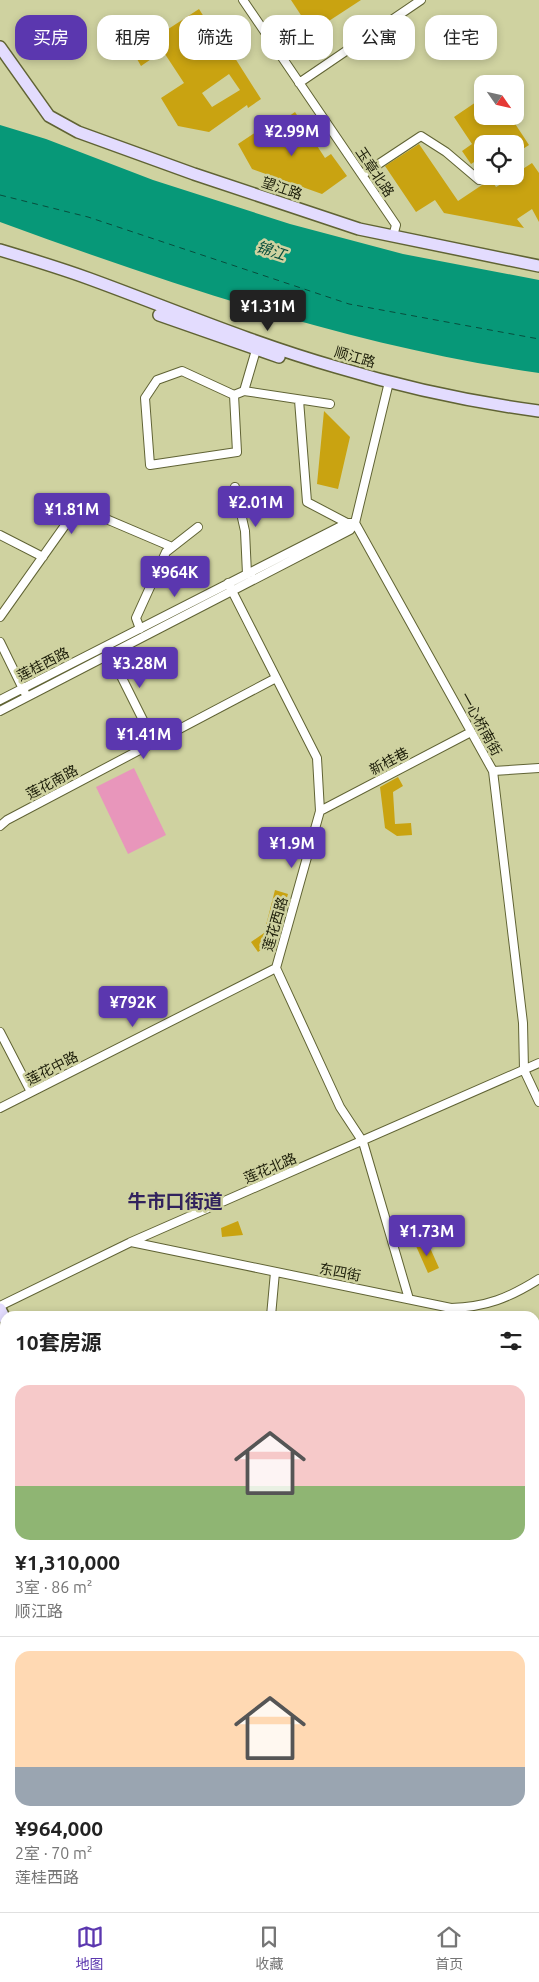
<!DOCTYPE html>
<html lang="zh">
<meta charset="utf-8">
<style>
body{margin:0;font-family:Ubuntu,"Noto Sans SC",sans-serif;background:#f6f6f6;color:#222;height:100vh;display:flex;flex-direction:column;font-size:19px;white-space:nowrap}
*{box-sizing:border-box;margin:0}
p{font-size:16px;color:#767676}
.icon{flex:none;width:28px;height:28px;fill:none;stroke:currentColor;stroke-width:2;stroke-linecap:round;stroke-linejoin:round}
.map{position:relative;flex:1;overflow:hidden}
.side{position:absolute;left:0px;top:1311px;width:540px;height:601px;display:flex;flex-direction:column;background:#fff;border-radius:15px 15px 0 0;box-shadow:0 2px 8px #0003}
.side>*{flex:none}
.banner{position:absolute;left:15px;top:15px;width:510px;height:45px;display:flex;gap:10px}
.needle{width:32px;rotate:124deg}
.buttons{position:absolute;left:474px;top:75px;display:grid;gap:10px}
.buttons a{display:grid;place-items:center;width:50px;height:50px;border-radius:10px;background:#fff;box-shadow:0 2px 8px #0003;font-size:25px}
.price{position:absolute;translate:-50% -42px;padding:0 11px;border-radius:5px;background:#5b37af;color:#fff;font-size:16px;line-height:32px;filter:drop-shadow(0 1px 2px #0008)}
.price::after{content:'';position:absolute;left:50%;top:30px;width:15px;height:11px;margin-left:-8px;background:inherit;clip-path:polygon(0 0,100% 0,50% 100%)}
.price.selected{background:#222;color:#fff}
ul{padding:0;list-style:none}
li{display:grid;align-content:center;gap:10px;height:265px;padding:0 15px}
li+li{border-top:1px solid #e0e0e0}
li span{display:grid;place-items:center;height:155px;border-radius:15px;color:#555}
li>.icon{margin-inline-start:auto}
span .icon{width:90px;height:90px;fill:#fffc;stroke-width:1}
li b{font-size:21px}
h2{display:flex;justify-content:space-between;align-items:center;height:60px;padding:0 15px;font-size:21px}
.pill{padding:0 18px;border-radius:15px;background:#fff;box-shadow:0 2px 8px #0003;font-size:18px;line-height:45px}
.pill.selected{background:#5b37af;color:#fff}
.dock{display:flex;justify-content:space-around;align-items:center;height:70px;border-top:1px solid #e0e0e0;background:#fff;font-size:14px;color:#767676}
.dock a{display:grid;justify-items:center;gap:2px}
.dock .selected{color:#5b37af}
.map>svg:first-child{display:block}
.green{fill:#e896bb}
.water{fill:#079878}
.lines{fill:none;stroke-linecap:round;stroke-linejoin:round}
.ferry{stroke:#084e3d;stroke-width:1;stroke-dasharray:6 5;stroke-linecap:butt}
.building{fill:#c9a311;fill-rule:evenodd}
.street-casing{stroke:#606334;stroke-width:10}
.secondary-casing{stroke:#606334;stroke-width:14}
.primary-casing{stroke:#fff;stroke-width:15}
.street{stroke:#fff;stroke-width:8}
.secondary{stroke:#e3dcfe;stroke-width:11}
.primary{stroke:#c7b8fc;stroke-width:12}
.labels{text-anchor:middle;stroke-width:5;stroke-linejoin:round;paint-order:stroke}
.street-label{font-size:14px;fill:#1d1e0a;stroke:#cfd2a0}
.water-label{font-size:15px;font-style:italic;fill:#084e3d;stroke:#cfd2a0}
.district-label{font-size:19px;font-weight:bold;fill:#31225d;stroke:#cfd2a0}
</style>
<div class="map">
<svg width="539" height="1912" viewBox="0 0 539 1912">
<rect width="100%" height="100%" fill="#cfd2a0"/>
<path class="green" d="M 134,768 L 166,835 L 128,854 L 96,787 Z"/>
<path class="water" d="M 0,125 L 46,139 L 153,180 L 290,224 L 403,254 L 539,280 L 539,373 C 354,346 175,286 0,222 Z"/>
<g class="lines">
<path class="ferry" d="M 0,195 L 88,217 L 349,304 L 539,339"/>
</g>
<path class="building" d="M 291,0 L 361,0 L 312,32 Z
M 199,9 L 211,28 L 214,25 L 261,99 L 248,108 L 247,105 L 209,132 L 178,126 L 161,98 L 184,83 L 163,51 L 141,66 L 133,52 ZM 229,74 L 240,90 L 212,107 L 202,93 Z
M 482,98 L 482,116 L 510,116 L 529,145 L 515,154 L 515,144 L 482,144 L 482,157 L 471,164 L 462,151 L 472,144 L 454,117 Z
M 295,112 L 325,158 L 331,154 L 347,176 L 322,194 L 252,169 L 238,144 L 256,132 L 259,137 Z
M 419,144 L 458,201 L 491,179 L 496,187 L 515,176 L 515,174 L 532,163 L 539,173 L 539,222 L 532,209 L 517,219 L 524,228 L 444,213 L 435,200 L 416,212 L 385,166 Z
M 324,411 L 350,437 L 338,489 L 317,484 Z
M 398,777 L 403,786 L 393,792 L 395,824 L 411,823 L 412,835 L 397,836 L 385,828 L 380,787 Z
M 275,890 L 288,894 L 275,940 L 258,952 L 251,942 L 264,933 Z
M 238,1221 L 243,1235 L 222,1237 L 221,1228 Z
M 427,1241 L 439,1268 L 428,1273 L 416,1246 Z"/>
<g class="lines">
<defs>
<path id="street" d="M 243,0 L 396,225 L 393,236
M 299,83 L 421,0
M 362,175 L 421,136 L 446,152 L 479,180
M 389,382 L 355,523 L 493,771 L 523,1023 L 524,1070 L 539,1102
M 244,391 L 330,404
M 234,395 L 182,371 L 157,380 L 145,398 L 150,465 L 237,452 L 234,395 L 244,391 L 256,350
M 299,400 L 307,502 L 347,523
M 235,487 L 245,531 L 247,574
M 0,535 L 43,557
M 228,583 L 317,758 L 320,811 L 276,968 L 340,1107 L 363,1142 L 409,1299
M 0,617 L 78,507 L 172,547
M 140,629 L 136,618 L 166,552 L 198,527
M 0,642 L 25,693
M 108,650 L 154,742
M 0,700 L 347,523 L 355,523
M 0,711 L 350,530 L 355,523
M 493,771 L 539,768
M 320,811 L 471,732
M 0,826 L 7,820 L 276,678
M 0,1032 L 31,1092
M 0,1108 L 276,968
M 131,1242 L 451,1308 C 486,1307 509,1298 539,1279
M 0,1306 L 131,1242 L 539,1063
M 271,1316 L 275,1272
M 535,1623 L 539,1632
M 535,1833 L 539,1832
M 26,1912 L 26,1908"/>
<path id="secondary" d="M 0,47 L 49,116 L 78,132 L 194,174 L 359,229 L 539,266
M 0,250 C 30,259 60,268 90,279 C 172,309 252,343 336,367 C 402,387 471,402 539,411
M 159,315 L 279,357
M 0,1309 L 5,1319
M 320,1908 L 323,1912"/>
<path id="primary" d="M 535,1542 L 539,1540
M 535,1564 L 539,1561
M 0,1814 L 5,1812
M 0,1835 L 5,1834"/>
</defs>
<use href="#street" class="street-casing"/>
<use href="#secondary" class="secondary-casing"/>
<use href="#primary" class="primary-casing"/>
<use href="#street" class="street"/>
<use href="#secondary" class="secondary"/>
<use href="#primary" class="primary"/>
</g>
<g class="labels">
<g class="street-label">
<text transform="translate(375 172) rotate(56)" y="5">玉章北路</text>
<text transform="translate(282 188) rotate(19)" y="5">望江路</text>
<text transform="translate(355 357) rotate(16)" y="5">顺江路</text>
<text transform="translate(43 664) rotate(-27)" y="5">莲桂西路</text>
<text transform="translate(481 724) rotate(61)" y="5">一心桥南街</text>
<text transform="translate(389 761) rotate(-28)" y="5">新桂巷</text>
<text transform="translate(52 782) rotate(-28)" y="5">莲花南路</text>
<text transform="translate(275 924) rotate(-74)" y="5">莲花西路</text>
<text transform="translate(52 1068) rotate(-27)" y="5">莲花中路</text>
<text transform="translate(270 1168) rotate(-23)" y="5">莲花北路</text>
<text transform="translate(340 1272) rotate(11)" y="5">东四街</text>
</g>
<g class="water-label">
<text transform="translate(271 251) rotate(18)" y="5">锦江</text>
</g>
<g class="district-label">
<text x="175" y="1208">牛市口街道</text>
</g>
</g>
</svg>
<div class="buttons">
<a><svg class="needle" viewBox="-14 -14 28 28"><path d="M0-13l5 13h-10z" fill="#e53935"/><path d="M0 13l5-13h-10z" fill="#767676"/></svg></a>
<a><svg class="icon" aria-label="locate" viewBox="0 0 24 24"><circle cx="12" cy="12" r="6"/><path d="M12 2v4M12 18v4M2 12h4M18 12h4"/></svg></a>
</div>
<b class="price" style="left:292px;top:157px">¥2.99M</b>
<b class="price selected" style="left:268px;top:332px">¥1.31M</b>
<b class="price" style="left:256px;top:528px">¥2.01M</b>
<b class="price" style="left:72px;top:535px">¥1.81M</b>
<b class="price" style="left:175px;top:598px">¥964K</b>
<b class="price" style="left:140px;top:689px">¥3.28M</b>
<b class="price" style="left:144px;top:760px">¥1.41M</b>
<b class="price" style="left:292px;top:869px">¥1.9M</b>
<b class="price" style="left:133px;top:1028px">¥792K</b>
<b class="price" style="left:427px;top:1257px">¥1.73M</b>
<div class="banner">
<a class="pill selected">买房</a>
<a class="pill">租房</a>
<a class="pill">筛选</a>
<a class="pill">新上</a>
<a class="pill">公寓</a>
<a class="pill">住宅</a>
</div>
<section class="side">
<h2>10套房源<svg class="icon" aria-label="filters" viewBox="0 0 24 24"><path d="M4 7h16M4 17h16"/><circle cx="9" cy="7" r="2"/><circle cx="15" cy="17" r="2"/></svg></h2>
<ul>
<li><span style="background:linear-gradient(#f6c9c9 65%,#8fb573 0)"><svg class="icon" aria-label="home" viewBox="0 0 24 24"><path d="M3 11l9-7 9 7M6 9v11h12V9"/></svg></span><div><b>¥1,310,000</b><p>3室 · 86 m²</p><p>顺江路</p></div></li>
<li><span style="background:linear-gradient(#ffd9b3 75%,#9aa5b1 0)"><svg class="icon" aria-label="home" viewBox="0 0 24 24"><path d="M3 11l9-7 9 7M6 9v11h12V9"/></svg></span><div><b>¥964,000</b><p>2室 · 70 m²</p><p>莲桂西路</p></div></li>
</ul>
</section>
</div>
<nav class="dock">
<a class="selected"><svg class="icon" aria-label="map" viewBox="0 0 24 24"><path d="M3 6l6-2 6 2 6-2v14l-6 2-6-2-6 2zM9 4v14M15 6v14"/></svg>地图</a>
<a><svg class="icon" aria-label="saved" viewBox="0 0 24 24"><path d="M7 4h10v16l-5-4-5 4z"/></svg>收藏</a>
<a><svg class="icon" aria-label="home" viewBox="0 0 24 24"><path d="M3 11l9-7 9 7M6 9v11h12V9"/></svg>首页</a>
</nav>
